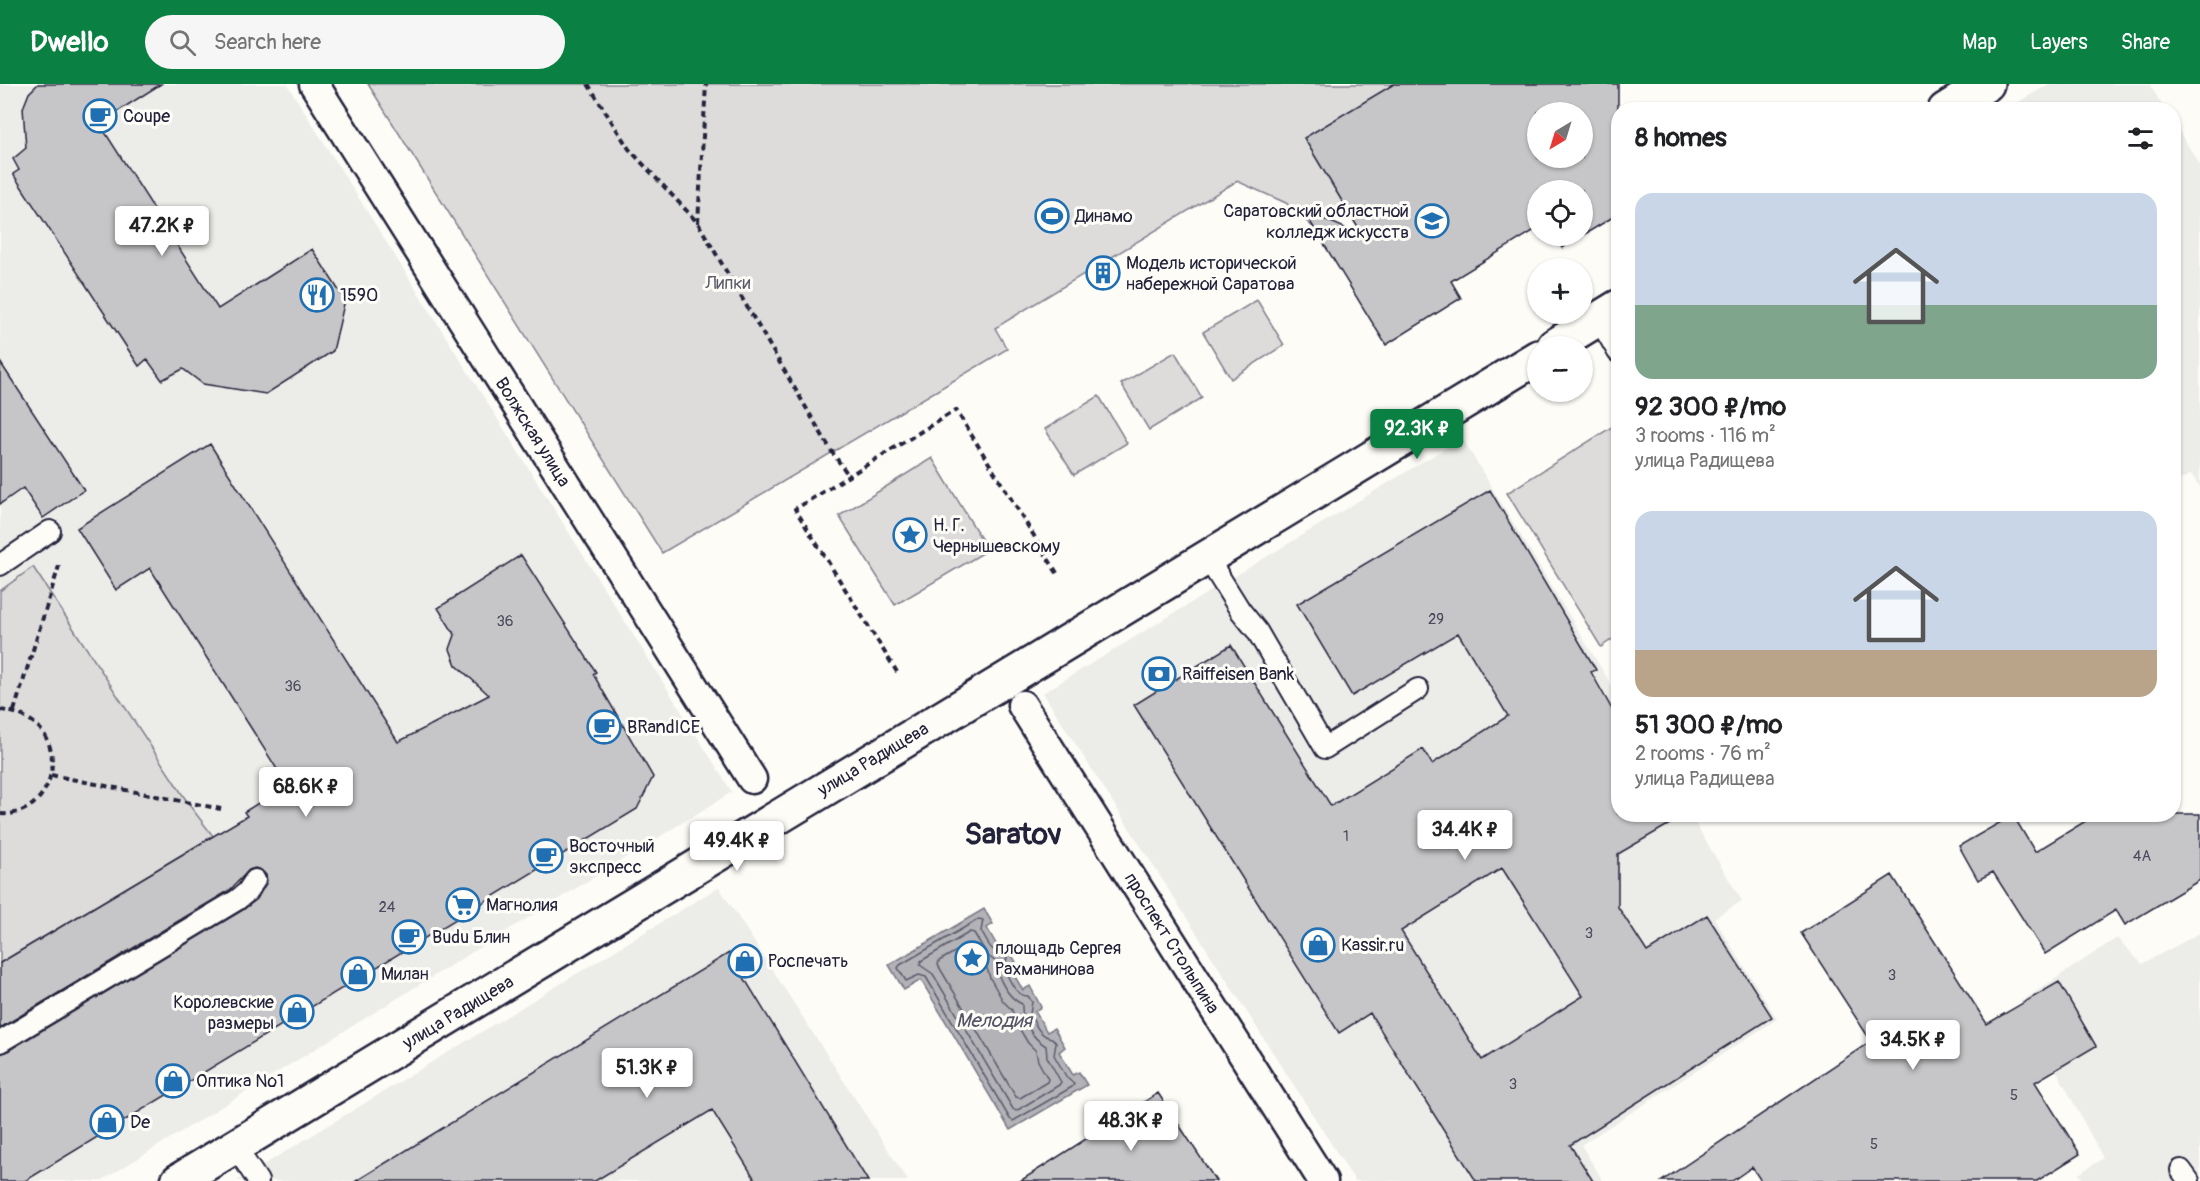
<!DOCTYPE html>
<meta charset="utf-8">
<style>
body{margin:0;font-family:Pangolin,sans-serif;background:#f6f6f6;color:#202124;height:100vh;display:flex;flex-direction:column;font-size:22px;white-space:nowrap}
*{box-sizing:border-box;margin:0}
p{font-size:20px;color:#757577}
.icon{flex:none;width:33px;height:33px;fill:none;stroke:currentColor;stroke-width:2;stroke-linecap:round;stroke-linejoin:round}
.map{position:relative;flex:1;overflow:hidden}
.sheet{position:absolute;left:1611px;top:18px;width:570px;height:720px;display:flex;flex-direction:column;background:#fff;border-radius:24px;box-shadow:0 2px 4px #0004}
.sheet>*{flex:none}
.needle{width:39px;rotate:218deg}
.fabs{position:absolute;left:1527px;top:18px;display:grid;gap:12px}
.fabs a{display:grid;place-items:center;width:66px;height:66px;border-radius:50%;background:#fff;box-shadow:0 2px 4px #0004;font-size:30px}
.price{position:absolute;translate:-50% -51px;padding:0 14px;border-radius:6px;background:#fff;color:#222;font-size:20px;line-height:39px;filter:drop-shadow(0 2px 3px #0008)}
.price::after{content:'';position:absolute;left:50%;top:36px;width:18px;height:14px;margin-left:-9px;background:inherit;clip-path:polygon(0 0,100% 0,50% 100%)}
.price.active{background:#0b8043;color:#fff}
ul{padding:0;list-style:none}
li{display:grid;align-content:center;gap:12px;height:318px;padding:0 24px}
li span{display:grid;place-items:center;height:186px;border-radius:18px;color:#555}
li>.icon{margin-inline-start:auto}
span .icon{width:108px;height:108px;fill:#fffc;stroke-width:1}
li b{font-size:26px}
h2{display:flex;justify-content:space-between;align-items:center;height:72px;padding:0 24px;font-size:26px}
header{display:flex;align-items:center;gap:36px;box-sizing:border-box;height:84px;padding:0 30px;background:#0b8043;color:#fff}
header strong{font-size:28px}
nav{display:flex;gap:33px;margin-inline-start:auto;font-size:21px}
.search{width:420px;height:54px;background:#f6f6f6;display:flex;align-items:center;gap:15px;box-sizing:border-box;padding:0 21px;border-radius:33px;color:#757577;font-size:22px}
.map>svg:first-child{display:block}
.built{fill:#ecece9}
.green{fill:#dddcdb;stroke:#807f8b;stroke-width:1.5}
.water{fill:#b2b2b7;stroke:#787885;stroke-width:1.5}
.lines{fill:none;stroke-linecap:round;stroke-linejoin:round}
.shore{stroke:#5c5c6d;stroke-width:1.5}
.building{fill:#c6c6c8;stroke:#22223b;stroke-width:1.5;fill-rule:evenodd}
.service-casing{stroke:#22223b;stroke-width:24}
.pedestrian-casing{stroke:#22223b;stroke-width:33}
.tertiary-casing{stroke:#22223b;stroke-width:38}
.path{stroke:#22223b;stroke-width:4;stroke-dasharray:6 4.5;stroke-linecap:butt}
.service{stroke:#fdfcf7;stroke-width:20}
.pedestrian{stroke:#fdfcf7;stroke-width:28}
.tertiary{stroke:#fdfcf7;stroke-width:33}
.labels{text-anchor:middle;stroke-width:6;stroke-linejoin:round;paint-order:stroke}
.number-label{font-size:15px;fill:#4b4b5e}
.poi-label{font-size:18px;fill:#22223b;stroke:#fdfcf7;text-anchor:start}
.park-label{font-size:18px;fill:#5a5a6b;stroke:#fdfcf7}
.street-label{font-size:18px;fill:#22223b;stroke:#fdfcf7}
.water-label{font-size:20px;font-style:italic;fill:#545466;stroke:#fdfcf7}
.town-label{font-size:30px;font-weight:bold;fill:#22223b;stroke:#fdfcf7}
</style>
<header>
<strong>Dwello</strong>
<div class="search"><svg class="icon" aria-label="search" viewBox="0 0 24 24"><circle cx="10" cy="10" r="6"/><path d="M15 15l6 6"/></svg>Search here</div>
<nav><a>Map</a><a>Layers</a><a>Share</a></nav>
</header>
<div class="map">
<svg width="2200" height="1097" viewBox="0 0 2200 1097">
<rect width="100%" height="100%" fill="#fdfcf7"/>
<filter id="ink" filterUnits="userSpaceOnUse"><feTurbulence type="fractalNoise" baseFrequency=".0167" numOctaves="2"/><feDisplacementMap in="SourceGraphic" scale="12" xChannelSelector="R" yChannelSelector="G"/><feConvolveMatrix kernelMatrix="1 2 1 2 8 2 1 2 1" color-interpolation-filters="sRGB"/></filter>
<g filter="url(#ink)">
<path class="built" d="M 0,0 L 287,0 L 732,708 L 101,1097 L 0,1097 Z
M 2049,0 L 2149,0 L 2165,25 L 2007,25 Z
M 2174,39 L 2200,81 L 2200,403 L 2191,390 L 2174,400 Z
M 1462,354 L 1618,612 L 1618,730 L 1690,731 L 1742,817 L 1714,834 L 1777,935 L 1581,1061 L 1603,1097 L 1355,1097 L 1043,609 Z
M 719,803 L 908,1097 L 237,1097 Z
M 2200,849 L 2200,1097 L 2084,1097 L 2079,1090 L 2103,1074 L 2020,918 L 2117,854 L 2142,880 Z"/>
<path class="green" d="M 368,0 L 1548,0 L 1314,144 L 1286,119 L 1237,97 L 995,244 L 1007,265 L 662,469 Z
M 1257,216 L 1284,261 L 1231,295 L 1203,248 Z
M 1175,268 L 1202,314 L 1149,346 L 1121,300 Z
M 1099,312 L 1127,359 L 1074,391 L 1045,345 Z
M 1618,339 L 1618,551 L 1601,563 L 1507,409 Z
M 932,374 L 988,466 L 895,521 L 839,432 Z
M 33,483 L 190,722 L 213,752 L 0,879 L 0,507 Z"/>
<path class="water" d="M 984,825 L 993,840 L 987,844 L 999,865 L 1006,861 L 1016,878 L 1009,883 L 1023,906 L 1030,902 L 1041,923 L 1035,927 L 1047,948 L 1054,944 L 1065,963 L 1059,968 L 1073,991 L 1079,988 L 1087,1001 L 1010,1046 L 921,896 L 904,906 L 889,881 Z"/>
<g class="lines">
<path class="shore" d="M 979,835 L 983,836 L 981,847 C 987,857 991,870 1004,870 L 1007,874 L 1004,885 C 1010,896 1015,912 1028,912 L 1032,918 L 1030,930 C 1035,940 1040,953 1052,954 L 1056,959 L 1054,971 L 1067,994 L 1074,1000 L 1072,1003 L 1013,1037 L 1010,1035 L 926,893 L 919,891 L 906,897 L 898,884 L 900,881 Z
M 970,848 L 974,849 L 988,872 L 996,878 C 997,894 1008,914 1022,920 C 1021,936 1032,954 1046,962 L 1047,973 L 1061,998 L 1059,1001 L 1016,1027 L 1013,1025 L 933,890 L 920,881 L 921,877 Z
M 967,861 L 971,862 L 979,876 L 987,884 L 990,894 L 1003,917 L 1012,926 L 1016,939 L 1028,959 L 1036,967 L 1038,977 L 1048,995 L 1047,998 L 1020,1014 L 1016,1013 L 938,881 L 939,877 Z"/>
</g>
<path class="building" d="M 38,0 L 161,0 L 99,39 L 218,225 L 312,165 L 345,216 L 333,267 L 266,310 L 203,300 L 183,285 L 162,296 L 147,275 L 139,282 L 13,90 L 19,86 L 13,75 L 26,64 L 23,24 L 29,9 Z
M 1394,0 L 1618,0 L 1618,130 L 1562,164 L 1554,152 L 1582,152 L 1582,106 L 1538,106 L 1538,144 L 1451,197 L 1461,214 L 1386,261 L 1303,126 L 1363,152 L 1304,54 ZM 1538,28 L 1582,28 L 1582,74 L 1538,74 Z
M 0,278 L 84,406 L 43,434 L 23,404 L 0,420 Z
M 210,360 L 398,658 L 489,611 L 456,581 L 450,565 L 455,551 L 438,524 L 521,471 L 596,588 L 593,590 L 653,693 L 637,725 L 25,1097 L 0,1097 L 0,970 L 6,968 L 243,826 L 257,815 L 267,797 L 266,791 L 261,786 L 255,784 L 249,786 L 230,806 L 0,944 L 0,879 L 247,732 L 244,728 L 287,701 L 150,484 L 116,506 L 77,444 Z
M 1490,406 L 1596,586 L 1591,588 L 1618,636 L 1618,730 L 1687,730 L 1618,770 L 1618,823 L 1647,868 L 1707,831 L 1772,933 L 1570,1061 L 1593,1097 L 1476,1097 L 1370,929 L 1339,949 L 1134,621 L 1231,561 L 1331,722 L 1423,665 L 1432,680 L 1508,632 L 1458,549 L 1352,612 L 1297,520 ZM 1502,784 L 1583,912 L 1482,976 L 1401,847 Z
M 2097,730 L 2200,730 L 2200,796 L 2125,841 L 2116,826 L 2045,870 L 1993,788 L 1978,796 L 1959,762 L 2013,731 L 2035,768 Z
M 1892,791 L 1987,940 L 2059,898 L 2096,962 L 2035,998 L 2080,1070 L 2037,1097 L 1761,1097 L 1752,1083 L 1732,1097 L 1662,1097 L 1871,957 L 1801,849 Z
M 729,869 L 868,1097 L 756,1097 L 712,1026 L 595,1097 L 356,1097 Z
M 1158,1009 L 1216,1097 L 1020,1097 Z"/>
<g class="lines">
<defs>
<path id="service" d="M 1599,235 L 1618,268
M 1207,473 L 1240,526 L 1257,547 L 1325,664 L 1418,605
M 0,481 L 50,447
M 0,958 L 237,816 L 247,808 L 255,796
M 235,1062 L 258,1097
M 2181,1086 L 2189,1097"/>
<path id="pedestrian" d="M 314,0 L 752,695
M 1022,621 L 1323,1097"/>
<path id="tertiary" d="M 1945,26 L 1987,0
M 1554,262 L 1618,223
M 178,1097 L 1538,273"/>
</defs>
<use href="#service" class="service-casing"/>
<use href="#pedestrian" class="pedestrian-casing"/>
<use href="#tertiary" class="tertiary-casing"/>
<path class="path" d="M 588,0 L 629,65 L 698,139 L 832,368 L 849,392
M 698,139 L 706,0
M 897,588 L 795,425 L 956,326 L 1057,489
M 0,626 C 78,634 60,735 0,730
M 14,627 L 59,482
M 51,691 L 221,725"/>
<use href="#service" class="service"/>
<use href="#pedestrian" class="pedestrian"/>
<use href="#tertiary" class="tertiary"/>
</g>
</g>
<defs>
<symbol id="cafe-ring" viewBox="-11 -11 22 22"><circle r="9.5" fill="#fdfcf7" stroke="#1f6fb2" stroke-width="1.5"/><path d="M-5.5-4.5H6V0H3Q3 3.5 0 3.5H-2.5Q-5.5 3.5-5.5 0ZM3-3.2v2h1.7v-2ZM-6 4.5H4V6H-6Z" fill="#1f6fb2"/></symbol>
<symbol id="stadium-ring" viewBox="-11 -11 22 22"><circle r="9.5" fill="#fdfcf7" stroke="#1f6fb2" stroke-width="1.5"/><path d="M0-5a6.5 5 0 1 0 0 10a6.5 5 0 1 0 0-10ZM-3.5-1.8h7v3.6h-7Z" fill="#1f6fb2"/></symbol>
<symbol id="university-ring" viewBox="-11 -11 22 22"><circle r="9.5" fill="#fdfcf7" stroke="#1f6fb2" stroke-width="1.5"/><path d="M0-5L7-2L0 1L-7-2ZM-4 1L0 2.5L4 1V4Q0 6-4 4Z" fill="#1f6fb2"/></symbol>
<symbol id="building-ring" viewBox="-11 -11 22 22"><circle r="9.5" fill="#fdfcf7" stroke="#1f6fb2" stroke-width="1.5"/><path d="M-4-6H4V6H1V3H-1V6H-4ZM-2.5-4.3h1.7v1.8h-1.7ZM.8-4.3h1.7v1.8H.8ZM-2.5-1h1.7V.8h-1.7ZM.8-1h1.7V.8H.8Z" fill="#1f6fb2"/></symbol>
<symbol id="restaurant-ring" viewBox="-11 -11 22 22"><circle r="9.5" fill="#fdfcf7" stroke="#1f6fb2" stroke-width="1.5"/><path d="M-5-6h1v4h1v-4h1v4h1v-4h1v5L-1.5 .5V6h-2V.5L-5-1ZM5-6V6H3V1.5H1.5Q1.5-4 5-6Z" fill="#1f6fb2"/></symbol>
<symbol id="sight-ring" viewBox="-11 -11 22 22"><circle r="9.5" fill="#fdfcf7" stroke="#1f6fb2" stroke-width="1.5"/><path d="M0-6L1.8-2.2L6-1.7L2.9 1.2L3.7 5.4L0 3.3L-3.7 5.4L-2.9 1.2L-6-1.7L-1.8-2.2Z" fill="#1f6fb2"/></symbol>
<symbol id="bank-ring" viewBox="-11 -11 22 22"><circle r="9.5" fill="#fdfcf7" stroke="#1f6fb2" stroke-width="1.5"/><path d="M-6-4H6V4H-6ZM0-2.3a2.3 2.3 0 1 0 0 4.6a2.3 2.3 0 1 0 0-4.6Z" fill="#1f6fb2"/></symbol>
<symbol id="supermarket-ring" viewBox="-11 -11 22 22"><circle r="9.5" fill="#fdfcf7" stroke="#1f6fb2" stroke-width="1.5"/><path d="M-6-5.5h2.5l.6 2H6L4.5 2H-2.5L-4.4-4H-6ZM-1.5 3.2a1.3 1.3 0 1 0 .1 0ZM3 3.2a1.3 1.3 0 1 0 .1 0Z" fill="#1f6fb2"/></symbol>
<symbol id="shop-ring" viewBox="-11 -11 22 22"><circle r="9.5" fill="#fdfcf7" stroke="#1f6fb2" stroke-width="1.5"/><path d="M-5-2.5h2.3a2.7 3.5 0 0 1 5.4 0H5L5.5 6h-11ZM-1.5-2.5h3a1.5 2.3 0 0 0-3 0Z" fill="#1f6fb2"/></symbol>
</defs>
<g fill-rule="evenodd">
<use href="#cafe-ring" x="81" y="13" width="38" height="38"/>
<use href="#stadium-ring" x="1033" y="113" width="38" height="38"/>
<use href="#university-ring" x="1413" y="118" width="38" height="38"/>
<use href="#building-ring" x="1084" y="170" width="38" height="38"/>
<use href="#restaurant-ring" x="298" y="192" width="38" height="38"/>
<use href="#sight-ring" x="891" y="432" width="38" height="38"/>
<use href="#bank-ring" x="1140" y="571" width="38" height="38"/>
<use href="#cafe-ring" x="585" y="624" width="38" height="38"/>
<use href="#cafe-ring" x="527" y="753" width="38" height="38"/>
<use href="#supermarket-ring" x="444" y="802" width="38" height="38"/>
<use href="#cafe-ring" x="390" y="834" width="38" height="38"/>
<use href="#shop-ring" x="1299" y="842" width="38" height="38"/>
<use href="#sight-ring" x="953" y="855" width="38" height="38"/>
<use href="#shop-ring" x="726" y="858" width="38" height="38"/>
<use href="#shop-ring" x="339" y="871" width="38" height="38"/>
<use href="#shop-ring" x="278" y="909" width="38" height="38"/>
<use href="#shop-ring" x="154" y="978" width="38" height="38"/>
<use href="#shop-ring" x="88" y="1019" width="38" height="38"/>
</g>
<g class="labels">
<g class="number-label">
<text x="1436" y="540">29</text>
<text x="505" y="542">36</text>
<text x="293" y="607">36</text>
<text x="1346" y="757">1</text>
<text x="2142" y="777">4А</text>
<text x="387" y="828">24</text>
<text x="1589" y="854">3</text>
<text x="1892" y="896">3</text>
<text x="1513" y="1005">3</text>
<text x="2014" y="1016">5</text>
<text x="1874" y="1065">5</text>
</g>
<g class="poi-label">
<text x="123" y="38">Coupe</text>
<text x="1409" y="133" text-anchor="end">Саратовский областной<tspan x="1409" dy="21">колледж искусств</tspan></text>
<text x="1075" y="138">Динамо</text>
<text x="1126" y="185">Модель исторической<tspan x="1126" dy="21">набережной Саратова</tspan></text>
<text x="340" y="217">1590</text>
<text x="933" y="447">Н. Г.<tspan x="933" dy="21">Чернышевскому</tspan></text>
<text x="1182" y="596">Raiffeisen Bank</text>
<text x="627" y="649">BRandICE</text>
<text x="569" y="768">Восточный<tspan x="569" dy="21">экспресс</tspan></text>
<text x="486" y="827">Магнолия</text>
<text x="432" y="859">Budu Блин</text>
<text x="1341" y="867">Kassir.ru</text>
<text x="995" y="870">площадь Сергея<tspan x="995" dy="21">Рахманинова</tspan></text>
<text x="768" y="883">Роспечать</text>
<text x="381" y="896">Милан</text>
<text x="274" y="924" text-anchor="end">Королевские<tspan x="274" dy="21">размеры</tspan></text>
<text x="196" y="1003">Оптика №1</text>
<text x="130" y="1044">De</text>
</g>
<g class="park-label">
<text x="728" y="205">Липки</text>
</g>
<g class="street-label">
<text transform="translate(533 348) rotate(58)" y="6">Волжская улица</text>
<text transform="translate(873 675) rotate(-31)" y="6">улица Радищева</text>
<text transform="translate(1172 859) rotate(58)" y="6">проспект Столыпина</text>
<text transform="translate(458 928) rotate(-31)" y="6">улица Радищева</text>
</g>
<g class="water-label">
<text x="994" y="943">Мелодия</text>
</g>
<g class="town-label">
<text x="1013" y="760">Saratov</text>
</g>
</g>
</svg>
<div class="fabs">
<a><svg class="needle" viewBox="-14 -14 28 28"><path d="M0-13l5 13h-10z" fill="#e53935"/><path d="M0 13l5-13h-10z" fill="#757577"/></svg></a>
<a><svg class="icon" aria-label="locate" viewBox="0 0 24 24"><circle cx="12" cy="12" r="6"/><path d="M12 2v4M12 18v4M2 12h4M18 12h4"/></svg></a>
<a>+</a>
<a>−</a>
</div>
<b class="price" style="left:162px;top:173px">47.2K ₽</b>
<b class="price active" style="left:1417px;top:376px">92.3K ₽</b>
<b class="price" style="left:306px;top:734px">68.6K ₽</b>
<b class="price" style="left:1465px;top:777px">34.4K ₽</b>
<b class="price" style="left:737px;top:788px">49.4K ₽</b>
<b class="price" style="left:1913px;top:987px">34.5K ₽</b>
<b class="price" style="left:647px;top:1015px">51.3K ₽</b>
<b class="price" style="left:1131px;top:1068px">48.3K ₽</b>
<section class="sheet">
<h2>8 homes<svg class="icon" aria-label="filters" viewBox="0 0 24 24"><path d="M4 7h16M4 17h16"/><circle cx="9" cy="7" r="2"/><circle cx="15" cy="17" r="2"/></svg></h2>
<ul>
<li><span style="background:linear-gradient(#c9d6e8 60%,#7fa58c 0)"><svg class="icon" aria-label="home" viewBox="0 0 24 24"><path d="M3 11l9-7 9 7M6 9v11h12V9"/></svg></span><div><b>92 300 ₽/mo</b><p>3 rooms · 116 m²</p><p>улица Радищева</p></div></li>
<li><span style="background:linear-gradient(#c9d6e8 75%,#b9a48a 0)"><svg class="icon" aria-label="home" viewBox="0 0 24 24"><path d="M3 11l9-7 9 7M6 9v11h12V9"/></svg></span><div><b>51 300 ₽/mo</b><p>2 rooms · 76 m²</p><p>улица Радищева</p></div></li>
</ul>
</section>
</div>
